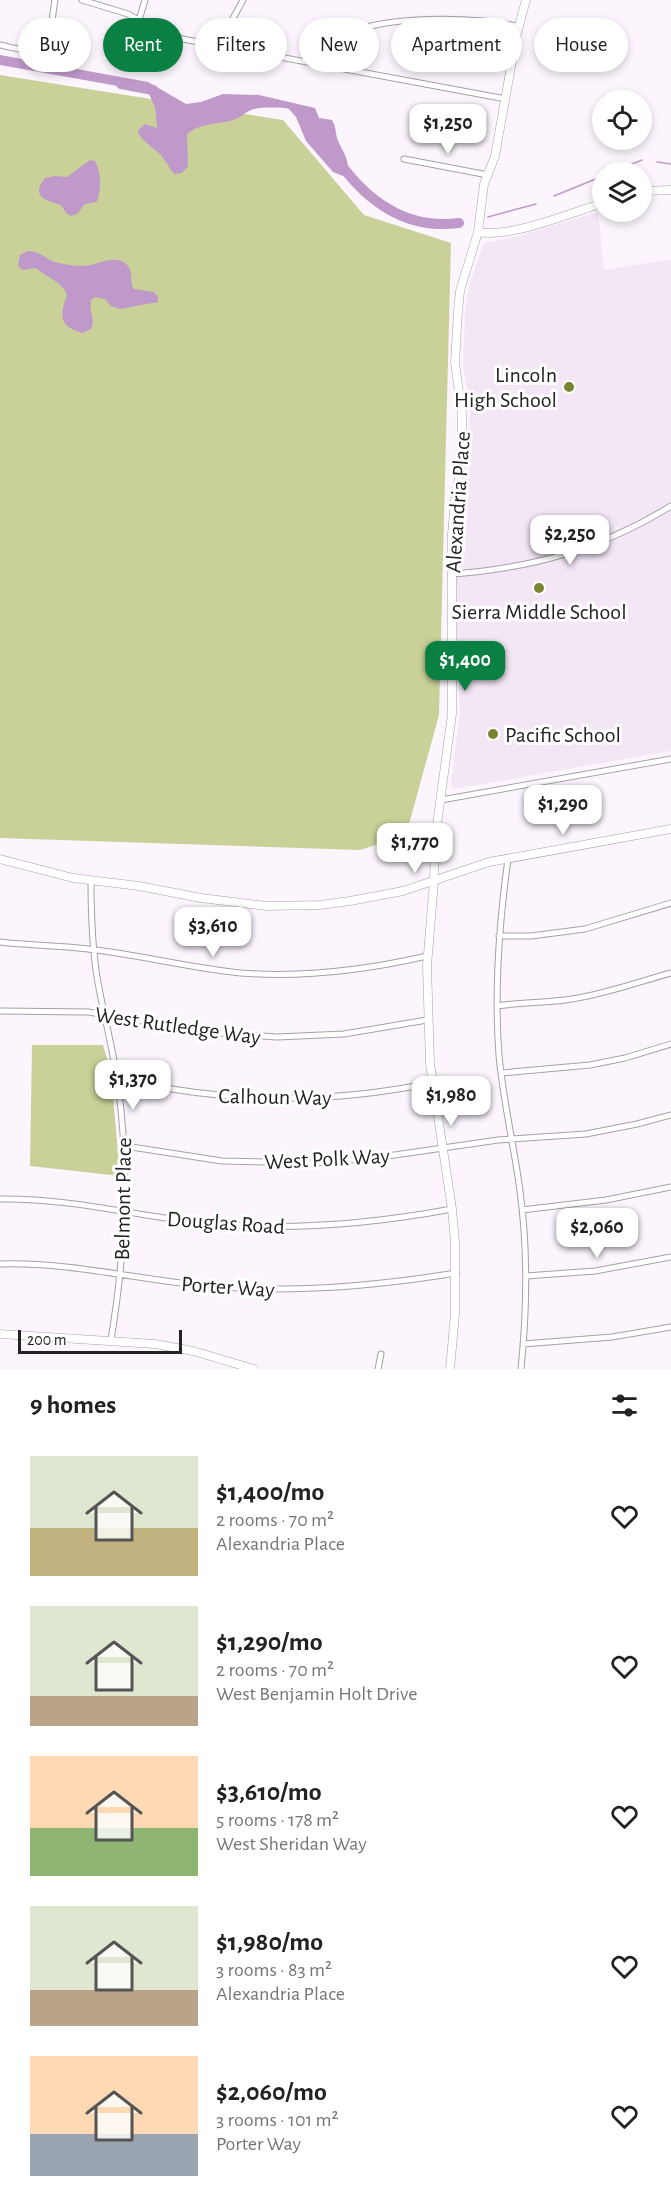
<!DOCTYPE html>
<meta charset="utf-8">
<style>
body{margin:0;font-family:"Alegreya Sans",sans-serif;background:#f6f6f6;color:#222;height:100vh;display:flex;flex-direction:column;font-size:22px;white-space:nowrap}
*{box-sizing:border-box;margin:0}
p{font-size:20px;color:#767676}
.icon{flex:none;width:33px;height:33px;fill:none;stroke:currentColor;stroke-width:2;stroke-linecap:round;stroke-linejoin:round}
.map{position:relative;height:1369px;overflow:hidden}
.sheet{display:flex;flex-direction:column;background:#fff;flex:1}
.sheet>*{flex:none}
.hud{position:absolute;left:18px;top:18px;width:636px;height:54px;display:flex;gap:12px}
.tools{position:absolute;left:592px;top:90px;display:grid;gap:12px}
.tools a{display:grid;place-items:center;width:60px;height:60px;border-radius:50%;background:#fff;box-shadow:0 3px 9px #0003;font-size:30px}
.scale{position:absolute;left:18px;bottom:15px;width:164px;box-sizing:border-box;padding-left:6px;border:3px solid #242225;border-top:0;font-size:16px;line-height:21px;white-space:nowrap;color:#242225;-webkit-text-stroke:4px #fff;paint-order:stroke}
.price{position:absolute;translate:-50% -51px;padding:0 14px;border-radius:12px;background:#fff;color:#222;font-size:20px;line-height:39px;filter:drop-shadow(0 2px 3px #0008)}
.price::after{content:'';position:absolute;left:50%;top:36px;width:18px;height:14px;margin-left:-9px;background:inherit;clip-path:polygon(0 0,100% 0,50% 100%)}
.price.current{background:#0b8043;color:#fff}
ul{padding:0;list-style:none}
li{display:flex;align-items:center;gap:18px;height:150px;padding:0 30px}
li span{display:grid;place-items:center;flex:none;width:168px;height:120px;border-radius:0px;color:#555}
li>.icon{margin-inline-start:auto}
span .icon{width:72px;height:72px;fill:#fffc;stroke-width:1}
li b{font-size:26px}
h2{display:flex;justify-content:space-between;align-items:center;height:72px;padding:0 30px;font-size:26px}
.tag{padding:0 21px;border-radius:27px;background:#fff;box-shadow:0 3px 9px #0003;font-size:21px;line-height:54px}
.tag.current{background:#0b8043;color:#fff}
.map>svg:first-child{display:block}
.built{fill:#f3e7f6}
.green{fill:#c9d199}
.water{fill:#bf99ca}
.lines{fill:none;stroke-linecap:round;stroke-linejoin:round}
.stream{stroke:#bf99ca;stroke-width:1.5}
.river{stroke:#bf99ca;stroke-width:10}
.street-casing{stroke:#a7a0a9;stroke-width:7}
.secondary-casing{stroke:#a7a0a9;stroke-width:9}
.street{stroke:#fff;stroke-width:5}
.secondary{stroke:#fff;stroke-width:8}
.poi-dot{fill:#7b8430;stroke:#fff;stroke-width:2}
.labels{text-anchor:middle;stroke-width:6;stroke-linejoin:round;paint-order:stroke}
.poi-label{font-size:22px;fill:#242225;stroke:#fff;text-anchor:end}
.street-label{font-size:22px;fill:#242225;stroke:#fff}
</style>
<div class="map">
<svg width="671" height="1369" viewBox="0 0 671 1369">
<rect width="100%" height="100%" fill="#fcf5fe"/>
<path class="built" d="M 598,212 L 604,270 L 671,259 L 671,751 L 454,789 L 451,784 L 460,711 L 454,560 L 469,463 L 470,408 L 463,366 L 465,311 L 469,285 L 484,243 L 519,236 Z"/>
<path class="green" d="M 0,75 L 283,120 L 364,215 L 451,243 L 439,715 L 406,835 L 360,850 L 0,838 Z
M 32,1045 L 103,1045 L 111,1073 L 120,1176 L 30,1166 Z"/>
<path class="water" d="M 0,55 L 148,82 L 186,104 L 201,102 L 223,94 L 259,95 L 315,108 L 319,118 L 332,120 C 337,128 335,136 339,143 C 344,154 351,162 346,175 L 343,176 L 333,172 L 306,141 L 296,117 L 289,109 C 281,107 259,107 251,110 C 244,113 239,119 230,121 C 217,124 196,124 187,135 L 188,166 L 182,173 L 174,174 L 161,155 L 142,139 L 138,132 L 139,129 L 145,124 L 157,128 L 155,107 L 149,94 L 143,86 L 146,83 L 129,88 L 0,65 Z
M 90,160 L 95,161 C 102,174 101,189 97,202 L 85,204 L 77,214 L 71,216 L 66,213 L 61,205 C 46,200 30,197 45,178 L 55,176 L 67,177 Z
M 28,251 C 39,251 45,258 54,262 C 63,264 74,266 83,266 C 96,266 112,254 125,263 C 134,269 129,281 134,289 L 154,292 L 158,297 L 158,302 L 120,309 L 111,306 L 105,299 L 95,297 L 91,300 C 88,311 96,318 91,329 L 82,333 C 58,326 60,315 67,295 C 63,282 46,277 36,268 L 22,270 L 18,266 L 20,255 Z"/>
<g class="lines">
<path class="stream" d="M 657,162 L 671,164
M 612,172 L 642,160
M 554,196 L 603,176
M 488,217 L 536,204"/>
<path class="river" d="M 121,84 L 153,90 L 155,92
M 339,162 C 368,202 407,230 459,223"/>
<defs>
<path id="street" d="M 82,0 L 128,14 L 158,31 L 177,38 L 506,99
M 139,20 L 145,0
M 0,45 C 10,47 23,51 34,51 C 52,50 52,14 55,0
M 223,46 L 231,22 L 243,0
M 328,66 C 331,55 333,45 342,38 C 373,14 482,16 519,27
M 404,159 L 488,175
M 452,574 C 533,568 601,549 671,506
M 441,800 L 671,759
M 508,859 C 499,924 494,989 499,1055 C 503,1101 514,1145 520,1191 C 528,1250 527,1310 521,1369
M 91,881 C 91,913 92,945 97,977 C 103,1013 113,1048 118,1085 C 130,1171 125,1254 111,1340
M 499,936 L 531,936 L 585,929 L 671,903
M 0,942 C 32,946 64,945 96,950 C 144,956 192,968 241,973 C 304,978 366,970 427,956
M 497,1006 C 522,1002 547,1003 572,999 C 606,994 638,982 671,973
M 0,1011 L 88,1012 L 218,1033 L 277,1037 L 344,1034 L 427,1020
M 501,1073 L 590,1065 L 625,1058 L 671,1044
M 118,1085 L 131,1082 C 237,1103 326,1104 432,1083
M 125,1146 L 222,1161 L 315,1163 L 381,1157 L 498,1140 L 586,1134 L 637,1124 L 671,1115
M 0,1199 C 66,1198 129,1214 194,1222 C 281,1232 366,1225 452,1209
M 522,1210 L 606,1200 L 671,1187
M 0,1264 C 66,1262 131,1278 196,1285 C 284,1294 369,1287 456,1273
M 526,1276 L 595,1271 L 671,1257
M 523,1344 L 612,1337 L 671,1327
M 378,1369 L 381,1354"/>
<path id="secondary" d="M 642,191 L 671,190
M 478,232 C 512,238 570,213 603,203
M 0,859 L 73,878 L 139,886 L 201,898 L 267,906 L 320,905 L 350,901 L 403,891 L 489,862 L 671,829
M 0,1334 L 155,1344 L 193,1351 L 254,1369
M 450,1369 L 455,1314 L 455,1242 L 452,1209 L 430,1064 L 427,966 L 434,881 L 435,839 L 452,714 L 452,534 L 455,500 L 462,460 L 462,413 L 455,363 L 458,311 L 460,291 L 478,232 L 484,184 L 495,156 L 517,33 L 526,0"/>
</defs>
<use href="#street" class="street-casing"/>
<use href="#secondary" class="secondary-casing"/>
<use href="#street" class="street"/>
<use href="#secondary" class="secondary"/>
</g>
<g class="poi-dot">
<circle cx="569" cy="387" r="6"/>
<circle cx="539" cy="588" r="6"/>
<circle cx="493" cy="734" r="6"/>
</g>
<g class="labels">
<g class="poi-label">
<text x="557" y="382">Lincoln<tspan x="557" dy="25">High School</tspan></text>
<text x="539" y="619" text-anchor="middle">Sierra Middle School</text>
<text x="505" y="742" text-anchor="start">Pacific School</text>
</g>
<g class="street-label">
<text transform="translate(457 502) rotate(-86)" y="8">Alexandria Place</text>
<text transform="translate(178 1025) rotate(8)" y="8">West Rutledge Way</text>
<text transform="translate(275 1096) rotate(1)" y="8">Calhoun Way</text>
<text transform="translate(327 1158) rotate(-3)" y="8">West Polk Way</text>
<text transform="translate(122 1199) rotate(-89)" y="8">Belmont Place</text>
<text transform="translate(226 1222) rotate(4)" y="8">Douglas Road</text>
<text transform="translate(228 1286) rotate(4)" y="8">Porter Way</text>
</g>
</g>
</svg>
<div class="tools">
<a><svg class="icon" aria-label="locate" viewBox="0 0 24 24"><circle cx="12" cy="12" r="6"/><path d="M12 2v4M12 18v4M2 12h4M18 12h4"/></svg></a>
<a><svg class="icon" aria-label="layers" viewBox="0 0 24 24"><path d="M12 4l9 5-9 5-9-5zM3 14l9 5 9-5"/></svg></a>
</div>
<div class="scale">200 m</div>
<b class="price" style="left:448px;top:155px">$1,250</b>
<b class="price" style="left:570px;top:566px">$2,250</b>
<b class="price current" style="left:465px;top:692px">$1,400</b>
<b class="price" style="left:563px;top:836px">$1,290</b>
<b class="price" style="left:415px;top:874px">$1,770</b>
<b class="price" style="left:213px;top:958px">$3,610</b>
<b class="price" style="left:133px;top:1111px">$1,370</b>
<b class="price" style="left:451px;top:1127px">$1,980</b>
<b class="price" style="left:597px;top:1259px">$2,060</b>
<div class="hud">
<a class="tag">Buy</a>
<a class="tag current">Rent</a>
<a class="tag">Filters</a>
<a class="tag">New</a>
<a class="tag">Apartment</a>
<a class="tag">House</a>
</div>
</div>
<section class="sheet">
<h2>9 homes<svg class="icon" aria-label="filters" viewBox="0 0 24 24"><path d="M4 7h16M4 17h16"/><circle cx="9" cy="7" r="2"/><circle cx="15" cy="17" r="2"/></svg></h2>
<ul>
<li><span style="background:linear-gradient(#dfe7d0 60%,#c2b280 0)"><svg class="icon" aria-label="home" viewBox="0 0 24 24"><path d="M3 11l9-7 9 7M6 9v11h12V9"/></svg></span><div><b>$1,400/mo</b><p>2 rooms · 70 m²</p><p>Alexandria Place</p></div><svg class="icon" aria-label="heart" viewBox="0 0 24 24"><path d="M12 20l-8-8c-3-5 5-10 8-4 3-6 11-1 8 4z"/></svg></li>
<li><span style="background:linear-gradient(#dfe7d0 75%,#b9a48a 0)"><svg class="icon" aria-label="home" viewBox="0 0 24 24"><path d="M3 11l9-7 9 7M6 9v11h12V9"/></svg></span><div><b>$1,290/mo</b><p>2 rooms · 70 m²</p><p>West Benjamin Holt Drive</p></div><svg class="icon" aria-label="heart" viewBox="0 0 24 24"><path d="M12 20l-8-8c-3-5 5-10 8-4 3-6 11-1 8 4z"/></svg></li>
<li><span style="background:linear-gradient(#ffd9b3 60%,#8fb573 0)"><svg class="icon" aria-label="home" viewBox="0 0 24 24"><path d="M3 11l9-7 9 7M6 9v11h12V9"/></svg></span><div><b>$3,610/mo</b><p>5 rooms · 178 m²</p><p>West Sheridan Way</p></div><svg class="icon" aria-label="heart" viewBox="0 0 24 24"><path d="M12 20l-8-8c-3-5 5-10 8-4 3-6 11-1 8 4z"/></svg></li>
<li><span style="background:linear-gradient(#dfe7d0 70%,#b9a48a 0)"><svg class="icon" aria-label="home" viewBox="0 0 24 24"><path d="M3 11l9-7 9 7M6 9v11h12V9"/></svg></span><div><b>$1,980/mo</b><p>3 rooms · 83 m²</p><p>Alexandria Place</p></div><svg class="icon" aria-label="heart" viewBox="0 0 24 24"><path d="M12 20l-8-8c-3-5 5-10 8-4 3-6 11-1 8 4z"/></svg></li>
<li><span style="background:linear-gradient(#ffd9b3 65%,#9aa5b1 0)"><svg class="icon" aria-label="home" viewBox="0 0 24 24"><path d="M3 11l9-7 9 7M6 9v11h12V9"/></svg></span><div><b>$2,060/mo</b><p>3 rooms · 101 m²</p><p>Porter Way</p></div><svg class="icon" aria-label="heart" viewBox="0 0 24 24"><path d="M12 20l-8-8c-3-5 5-10 8-4 3-6 11-1 8 4z"/></svg></li>
</ul>
</section>
